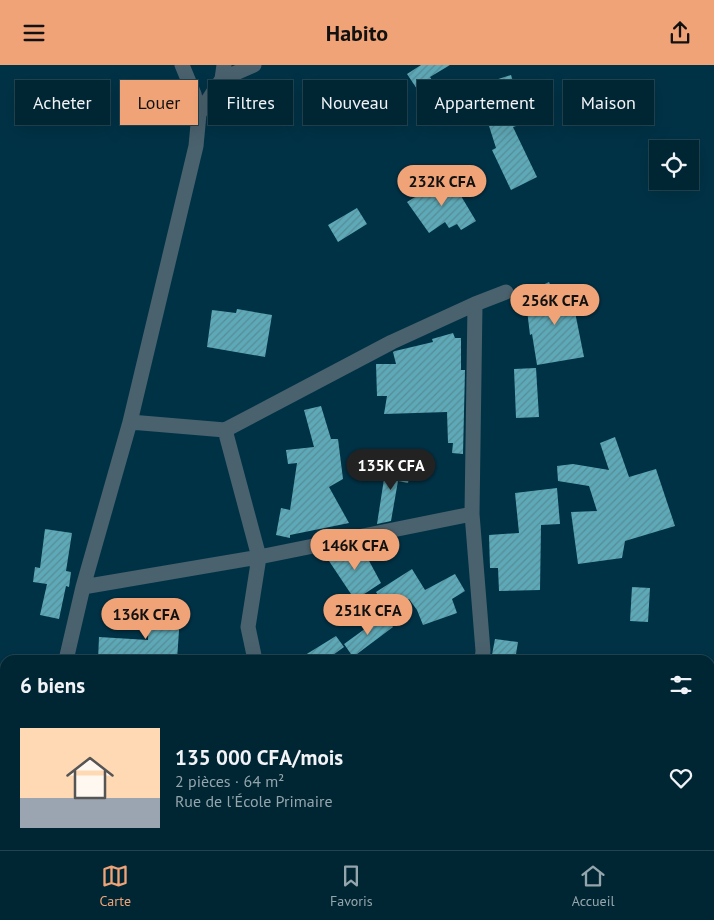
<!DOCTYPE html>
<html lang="fr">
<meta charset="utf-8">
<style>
body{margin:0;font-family:"PT Sans",sans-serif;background:#0e3240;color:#f1f3f6;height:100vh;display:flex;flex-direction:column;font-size:19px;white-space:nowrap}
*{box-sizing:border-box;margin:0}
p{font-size:16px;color:#95a5ac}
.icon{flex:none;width:28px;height:28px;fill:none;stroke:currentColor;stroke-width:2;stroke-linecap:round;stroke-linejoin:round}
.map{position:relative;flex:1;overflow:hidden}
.panel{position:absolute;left:0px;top:590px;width:715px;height:195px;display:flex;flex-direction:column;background:#002634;border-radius:15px 15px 0 0;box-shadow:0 5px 20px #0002,0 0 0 1px #22434f}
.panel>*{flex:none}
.hud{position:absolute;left:15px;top:15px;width:685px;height:45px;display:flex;gap:10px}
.fabs{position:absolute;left:649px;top:75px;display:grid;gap:10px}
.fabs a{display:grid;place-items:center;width:50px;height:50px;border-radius:0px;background:#002634;box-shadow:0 5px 20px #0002,0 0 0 1px #22434f;font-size:25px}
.price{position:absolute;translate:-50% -42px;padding:0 11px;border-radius:18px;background:#efa377;color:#111;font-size:16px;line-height:32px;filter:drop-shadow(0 1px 2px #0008)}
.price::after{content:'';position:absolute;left:50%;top:30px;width:15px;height:11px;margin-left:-8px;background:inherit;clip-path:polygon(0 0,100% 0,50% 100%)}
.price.active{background:#222;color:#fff}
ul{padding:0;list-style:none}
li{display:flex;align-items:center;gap:15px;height:125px;padding:0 20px}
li+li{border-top:1px solid #22434f}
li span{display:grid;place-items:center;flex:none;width:140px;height:100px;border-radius:0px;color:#555}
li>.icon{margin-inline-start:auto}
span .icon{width:60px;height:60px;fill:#fffc;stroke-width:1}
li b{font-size:21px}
h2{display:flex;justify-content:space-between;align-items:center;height:60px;padding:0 20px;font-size:21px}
.chip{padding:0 18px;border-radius:0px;background:#002634;box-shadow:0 5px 20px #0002,0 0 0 1px #22434f;font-size:18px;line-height:45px}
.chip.active{background:#efa377;color:#111}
header{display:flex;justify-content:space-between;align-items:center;height:65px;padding:0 20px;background:#efa377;color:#111;font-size:22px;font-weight:700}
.dock{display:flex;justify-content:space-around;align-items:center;height:70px;border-top:1px solid #22434f;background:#002634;font-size:14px;color:#95a5ac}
.dock a{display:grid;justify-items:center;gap:2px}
.dock .active{color:#efa377}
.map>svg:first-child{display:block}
.building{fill:url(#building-hatch)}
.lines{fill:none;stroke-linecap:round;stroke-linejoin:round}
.street{stroke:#4a626e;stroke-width:15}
</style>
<header><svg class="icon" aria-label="menu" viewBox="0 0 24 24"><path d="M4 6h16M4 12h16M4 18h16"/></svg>Habito<svg class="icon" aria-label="share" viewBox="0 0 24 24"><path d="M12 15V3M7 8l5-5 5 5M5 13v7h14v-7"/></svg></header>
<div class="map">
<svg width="714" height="785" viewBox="0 0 714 785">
<defs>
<pattern id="building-hatch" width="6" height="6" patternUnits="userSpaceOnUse" patternTransform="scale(1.25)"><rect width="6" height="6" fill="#5ea9b7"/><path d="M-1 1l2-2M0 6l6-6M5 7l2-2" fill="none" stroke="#578c97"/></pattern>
</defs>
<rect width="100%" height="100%" fill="#003246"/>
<path class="building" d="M 421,0 L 450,0 L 430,12 L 433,17 L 423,24 L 417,24 L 407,9 Z
M 511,10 L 526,58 L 513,62 L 537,112 L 511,125 L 492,85 L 496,83 L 477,23 L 486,18 Z
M 449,111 L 476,156 L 461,165 L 457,159 L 449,163 L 445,157 L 429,168 L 407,137 Z
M 357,143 L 367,159 L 338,177 L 328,160 Z
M 549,217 L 552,224 L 570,222 L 584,292 L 537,300 L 532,269 L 530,270 L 527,245 L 541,244 L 532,225 Z
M 237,244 L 272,250 L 265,292 L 207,282 L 212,245 L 236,248 Z
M 453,268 L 455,273 L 461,273 L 461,305 L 465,305 L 463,389 L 452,388 L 453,378 L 448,378 L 447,347 L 384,349 L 387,331 L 377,331 L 376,299 L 396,299 L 393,287 L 395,286 L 433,277 L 432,274 Z
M 536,303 L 539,352 L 516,353 L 514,304 Z
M 321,341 L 331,374 L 338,374 L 343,414 L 329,422 L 349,458 L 290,470 L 290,473 L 276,470 L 281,443 L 290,445 L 297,398 L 288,399 L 286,385 L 314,382 L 304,345 Z
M 615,372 L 629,412 L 656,404 L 675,461 L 625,476 L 622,493 L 578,499 L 571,447 L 597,446 L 589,421 L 558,416 L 557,401 L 573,399 L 609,405 L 600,378 Z
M 386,401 L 411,404 L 408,418 L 398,416 L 391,456 L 377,459 Z
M 557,423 L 560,459 L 541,460 L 540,525 L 499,526 L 498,503 L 490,503 L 489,470 L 519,468 L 515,428 Z
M 45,464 L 72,468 L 66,506 L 71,507 L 69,522 L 66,521 L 59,554 L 40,550 L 47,519 L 33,517 L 35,502 L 40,503 Z
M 361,481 L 381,518 L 355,535 L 327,493 L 338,486 Z
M 412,504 L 425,525 L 455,509 L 465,526 L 452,534 L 457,548 L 423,560 L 417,545 L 409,534 L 388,547 L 376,527 Z
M 632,522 L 650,523 L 648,557 L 630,556 Z
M 149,538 L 164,538 L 164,551 L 180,551 L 177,595 L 98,595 L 99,572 L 148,575 Z
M 384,550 L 393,562 L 353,592 L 344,579 Z
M 336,571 L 344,582 L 326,595 L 297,595 Z
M 495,574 L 518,577 L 515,595 L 491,595 Z"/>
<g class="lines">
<path class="street" d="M 222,14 L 254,0
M 199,49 L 222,14 L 224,0
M 130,357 L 225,365 L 392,277 L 475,239 L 506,227
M 225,365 L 259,492 L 248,562 L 255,595
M 472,449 L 483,586 L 482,595
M 83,522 L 259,492 L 472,449 L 475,239
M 66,595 L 83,522 L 130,357 L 196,81 L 199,49 L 194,29 L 182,0
M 0,681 L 5,679
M 331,780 L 332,785
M 19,785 L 20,780"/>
</g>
</svg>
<div class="fabs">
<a><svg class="icon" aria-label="locate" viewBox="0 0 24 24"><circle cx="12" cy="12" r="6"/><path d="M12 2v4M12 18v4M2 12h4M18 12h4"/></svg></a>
</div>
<b class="price" style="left:442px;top:142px">232K CFA</b>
<b class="price" style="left:555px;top:261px">256K CFA</b>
<b class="price active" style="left:391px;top:426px">135K CFA</b>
<b class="price" style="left:355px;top:506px">146K CFA</b>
<b class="price" style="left:368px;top:571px">251K CFA</b>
<b class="price" style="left:146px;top:575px">136K CFA</b>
<div class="hud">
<a class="chip">Acheter</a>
<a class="chip active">Louer</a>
<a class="chip">Filtres</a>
<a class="chip">Nouveau</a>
<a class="chip">Appartement</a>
<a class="chip">Maison</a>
</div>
<section class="panel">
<h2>6 biens<svg class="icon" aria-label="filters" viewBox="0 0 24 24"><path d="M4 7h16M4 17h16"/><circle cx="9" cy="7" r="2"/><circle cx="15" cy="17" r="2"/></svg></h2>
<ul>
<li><span style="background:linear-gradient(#ffd9b3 70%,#9aa5b1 0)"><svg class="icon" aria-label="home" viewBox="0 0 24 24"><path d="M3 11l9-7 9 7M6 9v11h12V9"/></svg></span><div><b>135 000 CFA/mois</b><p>2 pièces · 64 m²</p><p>Rue de l'École Primaire</p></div><svg class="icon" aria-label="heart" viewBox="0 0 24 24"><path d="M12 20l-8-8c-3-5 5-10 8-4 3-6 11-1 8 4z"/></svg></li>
</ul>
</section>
</div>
<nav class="dock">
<a class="active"><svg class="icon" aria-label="map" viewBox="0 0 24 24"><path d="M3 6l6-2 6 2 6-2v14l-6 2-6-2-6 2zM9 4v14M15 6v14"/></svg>Carte</a>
<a><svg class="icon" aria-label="saved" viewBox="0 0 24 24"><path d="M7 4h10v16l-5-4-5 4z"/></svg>Favoris</a>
<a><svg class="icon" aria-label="home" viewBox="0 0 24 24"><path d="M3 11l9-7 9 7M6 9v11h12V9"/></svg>Accueil</a>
</nav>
